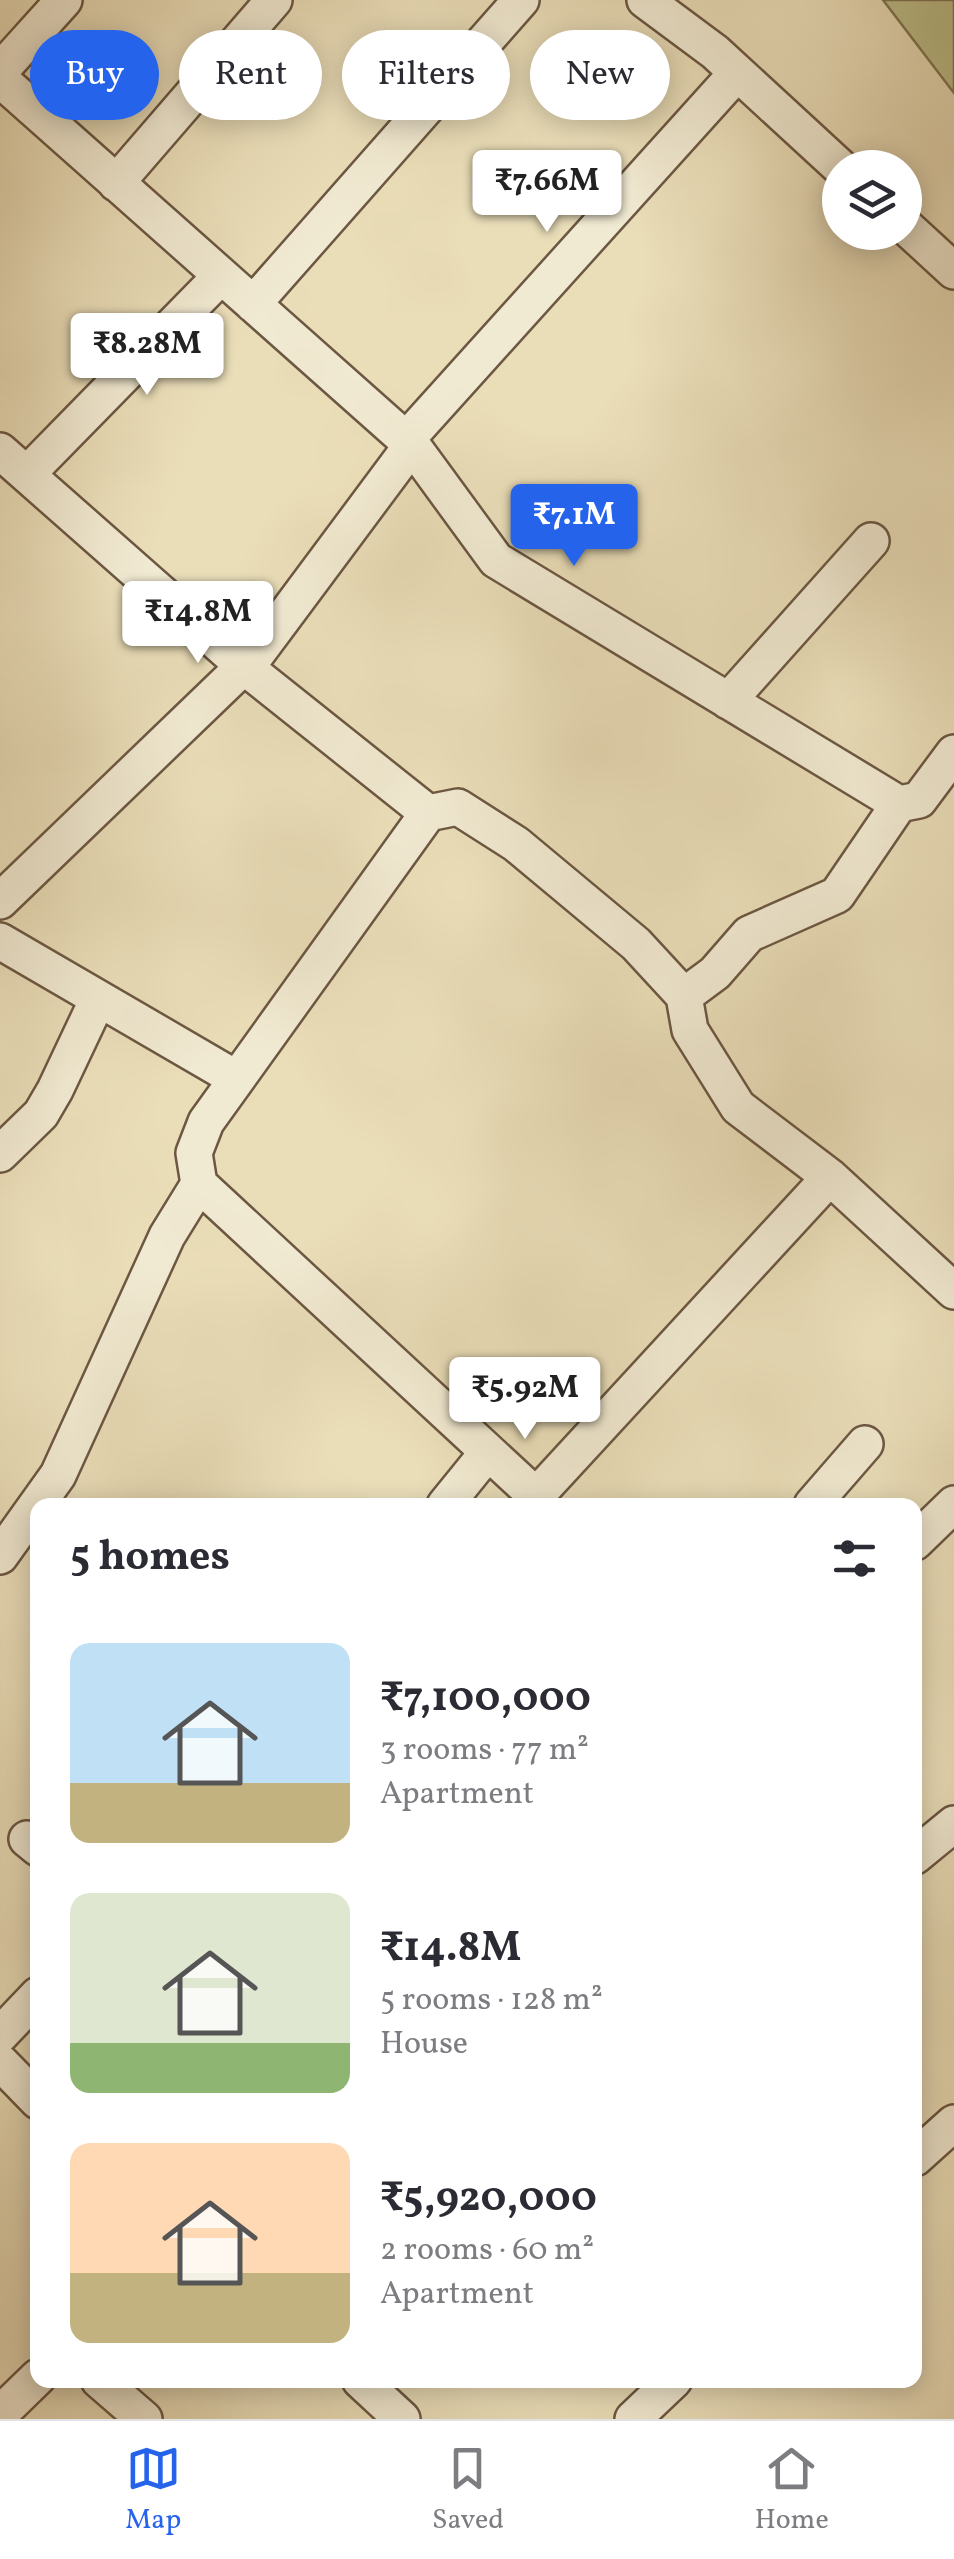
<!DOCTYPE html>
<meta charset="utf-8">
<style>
body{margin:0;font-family:Vollkorn,serif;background:#f7f7f7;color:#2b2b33;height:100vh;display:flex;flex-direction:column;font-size:38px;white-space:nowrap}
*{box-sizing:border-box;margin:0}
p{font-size:32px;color:#7c7c81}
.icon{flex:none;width:55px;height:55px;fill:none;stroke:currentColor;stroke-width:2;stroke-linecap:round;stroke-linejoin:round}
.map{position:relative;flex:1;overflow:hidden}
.details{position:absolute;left:30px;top:1498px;width:892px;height:890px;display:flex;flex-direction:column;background:#fff;border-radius:20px;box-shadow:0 5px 25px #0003}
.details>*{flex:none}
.guide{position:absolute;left:30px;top:30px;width:895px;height:90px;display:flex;gap:20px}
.buttons{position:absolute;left:822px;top:150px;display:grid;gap:20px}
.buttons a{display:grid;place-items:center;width:100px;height:100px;border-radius:50%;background:#fff;box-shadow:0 5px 25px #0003;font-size:50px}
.price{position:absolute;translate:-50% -85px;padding:0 22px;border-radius:10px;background:#fff;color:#222;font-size:32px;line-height:65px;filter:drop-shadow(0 2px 5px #0008)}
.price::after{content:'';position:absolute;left:50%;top:60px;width:30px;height:22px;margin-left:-15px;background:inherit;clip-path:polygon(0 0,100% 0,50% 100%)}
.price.current{background:#2563eb;color:#fff}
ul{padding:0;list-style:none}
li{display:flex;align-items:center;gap:30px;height:250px;padding:0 40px}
li span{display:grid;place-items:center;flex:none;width:280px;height:200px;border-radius:20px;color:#555}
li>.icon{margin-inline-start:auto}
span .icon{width:120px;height:120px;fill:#fffc;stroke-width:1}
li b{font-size:42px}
h2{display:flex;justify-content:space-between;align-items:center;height:120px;padding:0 40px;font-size:42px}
.tag{padding:0 35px;border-radius:45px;background:#fff;box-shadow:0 5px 25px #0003;font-size:35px;line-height:90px}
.tag.current{background:#2563eb;color:#fff}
.tabs{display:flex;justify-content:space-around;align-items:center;height:140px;border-top:2px solid #e1e1e2;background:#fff;font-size:28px;color:#7c7c81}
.tabs a{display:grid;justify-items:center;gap:5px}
.tabs .current{color:#2563eb}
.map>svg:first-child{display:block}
.green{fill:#bcc08c;stroke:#7f7554;stroke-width:2.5}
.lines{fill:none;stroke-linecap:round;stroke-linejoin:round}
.minor-casing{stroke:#6c5742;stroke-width:40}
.minor{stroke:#f1ead2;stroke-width:35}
</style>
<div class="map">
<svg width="954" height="2419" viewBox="0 0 954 2419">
<rect width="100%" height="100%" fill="#eadeb9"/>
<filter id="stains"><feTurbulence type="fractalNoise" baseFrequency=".002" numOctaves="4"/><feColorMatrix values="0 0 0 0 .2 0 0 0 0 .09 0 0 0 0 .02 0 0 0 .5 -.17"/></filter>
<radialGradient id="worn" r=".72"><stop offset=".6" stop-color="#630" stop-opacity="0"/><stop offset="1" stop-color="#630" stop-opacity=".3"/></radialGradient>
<path class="green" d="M 883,0 L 954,0 L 954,93 Z"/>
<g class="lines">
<defs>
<path id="minor" d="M 645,0 L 715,52 L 841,168
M 0,71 L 64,0
M 0,79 L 412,445 L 496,560 L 899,804 L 837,895 L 749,934 L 715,973 L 684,996
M 116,183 L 274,0
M 905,226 L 954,271
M 253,304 L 521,0
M 406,440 L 737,73
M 0,451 L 246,668 L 428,813 L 458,807 L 516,844 L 636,944 L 684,996 L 690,1030 L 738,1107 L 830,1177 L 954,1291
M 27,474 L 221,276
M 728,701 L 871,541
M 899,804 L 919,800 L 954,753
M 0,901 L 242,668 L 246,668 L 412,445
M 0,941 L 237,1079
M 0,1154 L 41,1114 L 55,1090 L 98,999
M 199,1184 L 536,1496 L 830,1177
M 445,1505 L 488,1452
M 812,1505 L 865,1444
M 915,1542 L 954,1504
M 0,1556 L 58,1475 L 167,1236 L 199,1184 L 194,1153 L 206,1122 L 428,813
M 27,1839 L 38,1848
M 915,1856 L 954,1824
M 0,2035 L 38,1995
M 0,2062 L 38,2101
M 915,2158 L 954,2123
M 99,2380 L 144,2419
M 360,2380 L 402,2419
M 0,2414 L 38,2377
M 633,2419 L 674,2380"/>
</defs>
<use href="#minor" class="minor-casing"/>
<use href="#minor" class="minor"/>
</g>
<rect width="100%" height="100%" filter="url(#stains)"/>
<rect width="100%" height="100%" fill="url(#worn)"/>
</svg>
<div class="buttons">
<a><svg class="icon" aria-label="layers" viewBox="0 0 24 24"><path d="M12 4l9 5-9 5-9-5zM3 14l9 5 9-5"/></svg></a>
</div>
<b class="price" style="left:547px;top:235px">₹7.66M</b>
<b class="price" style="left:147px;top:398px">₹8.28M</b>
<b class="price current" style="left:574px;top:569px">₹7.1M</b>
<b class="price" style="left:198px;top:666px">₹14.8M</b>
<b class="price" style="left:525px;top:1442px">₹5.92M</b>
<div class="guide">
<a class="tag current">Buy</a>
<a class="tag">Rent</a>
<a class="tag">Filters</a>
<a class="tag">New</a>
</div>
<section class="details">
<h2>5 homes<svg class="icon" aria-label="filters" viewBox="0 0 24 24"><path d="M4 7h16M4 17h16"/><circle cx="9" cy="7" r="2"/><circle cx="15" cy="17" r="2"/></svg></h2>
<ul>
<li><span style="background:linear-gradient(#bfe0f5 70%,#c2b280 0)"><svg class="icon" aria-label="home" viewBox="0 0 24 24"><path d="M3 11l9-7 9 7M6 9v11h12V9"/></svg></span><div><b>₹7,100,000</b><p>3 rooms · 77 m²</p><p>Apartment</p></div></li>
<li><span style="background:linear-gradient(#dfe7d0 75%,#8fb573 0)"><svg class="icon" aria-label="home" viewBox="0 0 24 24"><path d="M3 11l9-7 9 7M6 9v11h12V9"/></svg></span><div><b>₹14.8M</b><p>5 rooms · 128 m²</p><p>House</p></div></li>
<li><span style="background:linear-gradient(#ffd9b3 65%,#c2b280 0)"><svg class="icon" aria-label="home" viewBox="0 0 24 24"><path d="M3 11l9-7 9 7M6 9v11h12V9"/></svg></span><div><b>₹5,920,000</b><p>2 rooms · 60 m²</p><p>Apartment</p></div></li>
</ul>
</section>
</div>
<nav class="tabs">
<a class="current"><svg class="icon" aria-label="map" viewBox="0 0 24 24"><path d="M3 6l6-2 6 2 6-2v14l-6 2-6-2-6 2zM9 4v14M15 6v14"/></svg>Map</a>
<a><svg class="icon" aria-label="saved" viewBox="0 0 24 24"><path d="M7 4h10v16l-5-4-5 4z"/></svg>Saved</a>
<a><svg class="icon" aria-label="home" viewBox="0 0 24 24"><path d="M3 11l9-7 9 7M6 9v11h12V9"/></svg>Home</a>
</nav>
